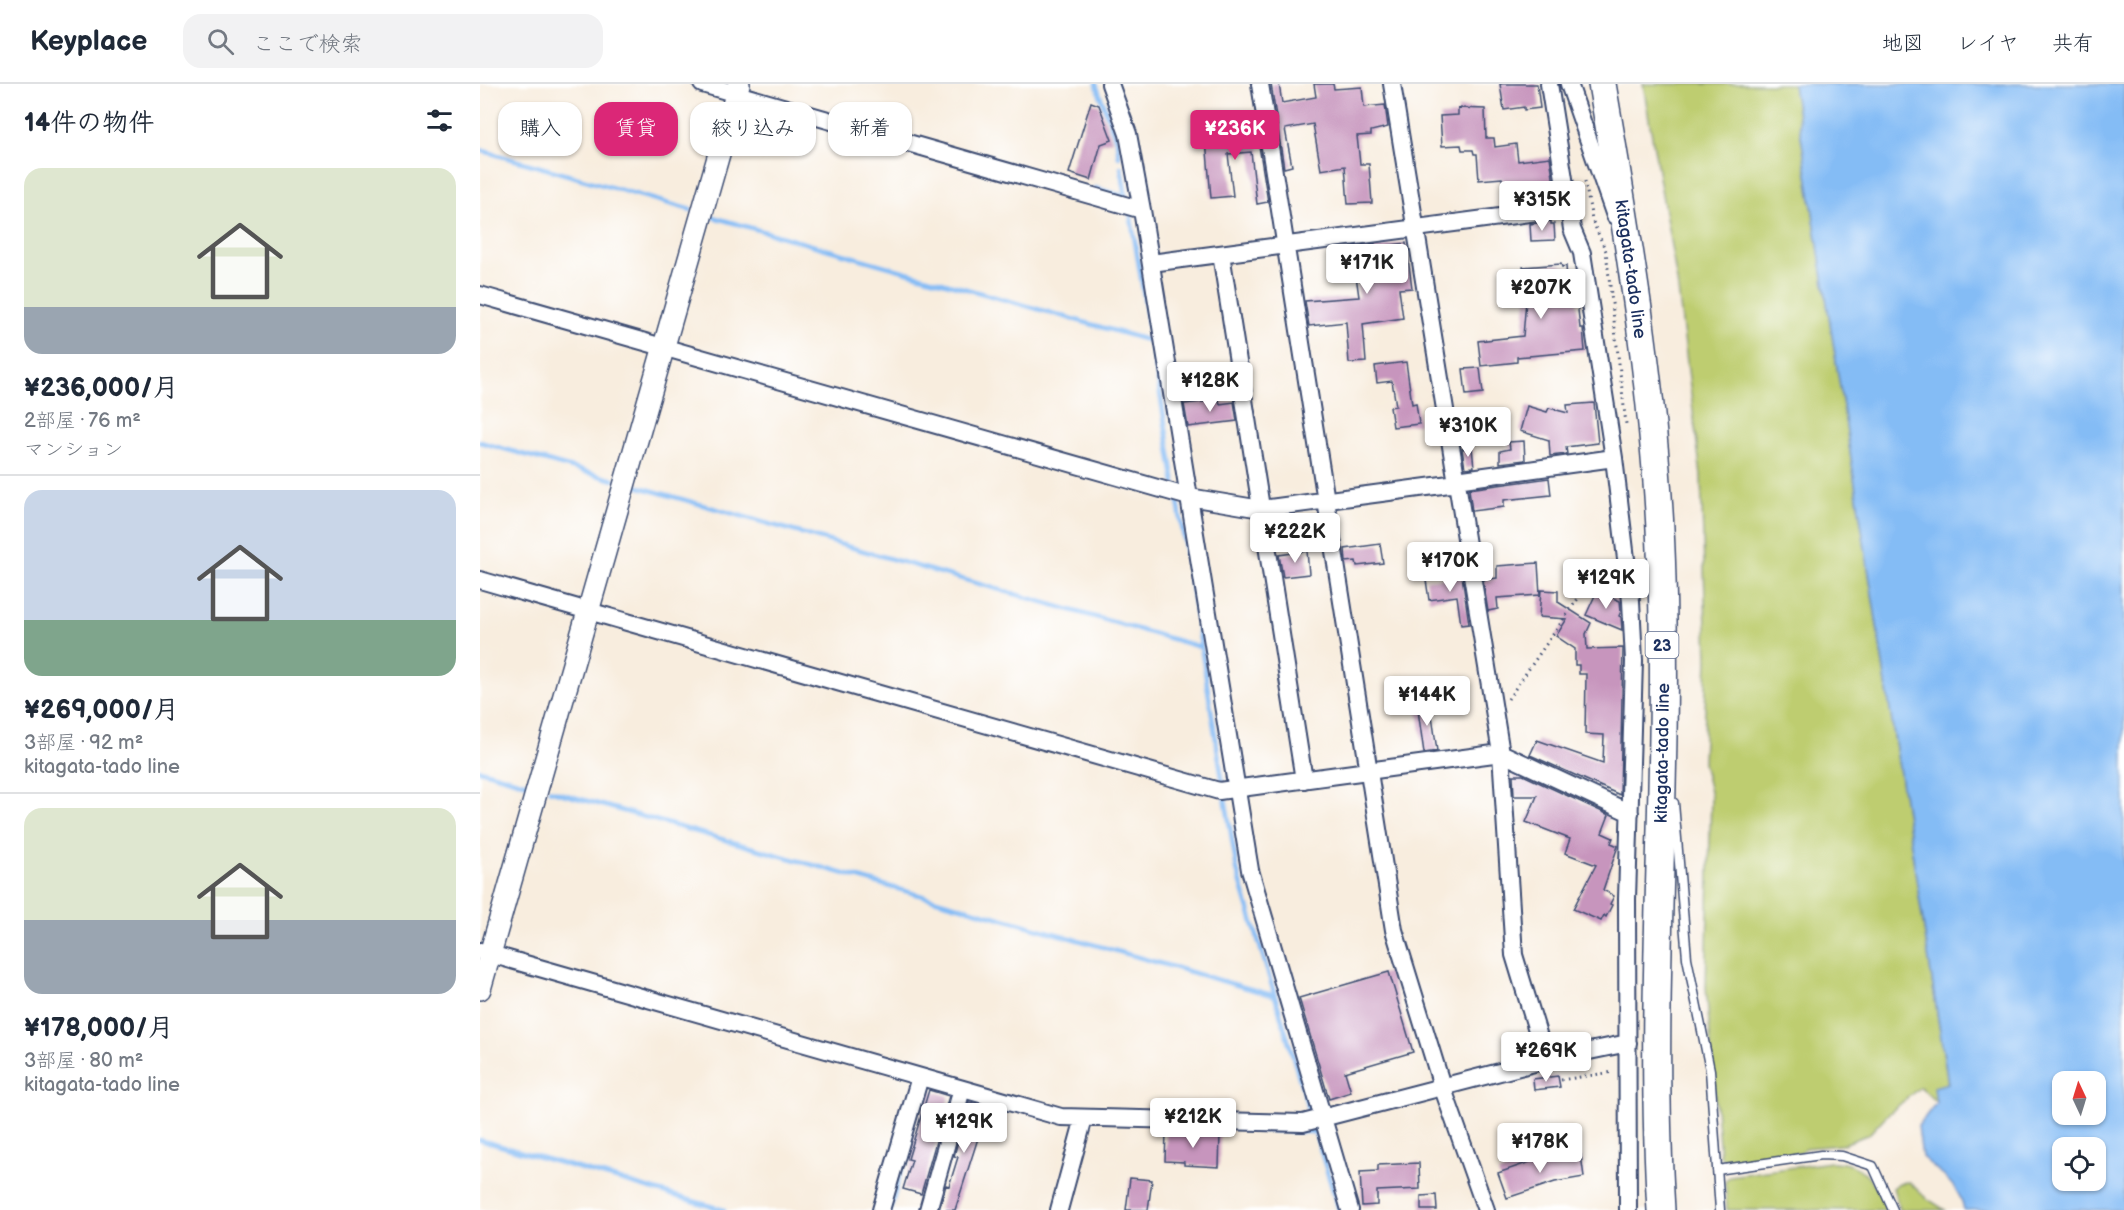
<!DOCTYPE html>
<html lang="ja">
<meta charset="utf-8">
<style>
body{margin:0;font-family:"Balsamiq Sans","Klee One",sans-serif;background:#f2f2f3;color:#1f2937;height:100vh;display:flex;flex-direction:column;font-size:22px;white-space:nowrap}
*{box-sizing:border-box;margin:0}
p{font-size:20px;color:#747a83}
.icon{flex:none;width:33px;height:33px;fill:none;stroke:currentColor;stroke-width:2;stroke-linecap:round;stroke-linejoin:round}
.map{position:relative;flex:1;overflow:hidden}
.drawer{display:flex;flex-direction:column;background:#fff;width:480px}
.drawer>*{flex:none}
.top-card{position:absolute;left:18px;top:18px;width:570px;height:54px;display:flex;gap:12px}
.needle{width:39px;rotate:356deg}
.fabs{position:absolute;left:1572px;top:987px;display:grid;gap:12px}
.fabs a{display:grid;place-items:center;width:54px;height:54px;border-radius:12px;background:#fff;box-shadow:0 2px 4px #0004;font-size:30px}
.price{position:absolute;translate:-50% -51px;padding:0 14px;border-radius:6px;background:#fff;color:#222;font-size:20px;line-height:39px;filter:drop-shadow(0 2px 3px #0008)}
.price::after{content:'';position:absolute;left:50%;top:36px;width:18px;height:14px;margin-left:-9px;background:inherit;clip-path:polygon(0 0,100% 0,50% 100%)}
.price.selected{background:#db2777;color:#fff}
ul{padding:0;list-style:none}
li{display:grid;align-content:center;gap:12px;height:318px;padding:0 24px}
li+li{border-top:2px solid #e0e1e3}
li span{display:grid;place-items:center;height:186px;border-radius:18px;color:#555}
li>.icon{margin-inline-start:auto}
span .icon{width:108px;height:108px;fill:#fffc;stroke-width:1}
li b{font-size:26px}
h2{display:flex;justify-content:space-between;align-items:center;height:72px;padding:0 24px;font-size:26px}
.chip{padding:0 21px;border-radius:18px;background:#fff;box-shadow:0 2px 4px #0004;font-size:21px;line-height:54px}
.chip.selected{background:#db2777;color:#fff}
header{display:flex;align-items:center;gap:36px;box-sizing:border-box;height:84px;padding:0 30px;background:#fff;border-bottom:2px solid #e0e1e3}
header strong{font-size:28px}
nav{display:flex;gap:33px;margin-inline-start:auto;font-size:21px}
.search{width:420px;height:54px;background:#f2f2f3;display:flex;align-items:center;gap:15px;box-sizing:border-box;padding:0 21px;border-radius:18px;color:#747a83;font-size:22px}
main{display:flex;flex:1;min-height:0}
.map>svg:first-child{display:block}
.green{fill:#becd6f;stroke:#6c7e66;stroke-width:1.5}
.water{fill:#84bcf5;stroke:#5076aa;stroke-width:1.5;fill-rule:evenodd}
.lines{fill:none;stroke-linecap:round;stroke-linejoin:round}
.stream{stroke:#84bcf5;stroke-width:4.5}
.building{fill:#c795bd}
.service-casing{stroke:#3c4c71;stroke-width:11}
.minor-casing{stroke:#3c4c71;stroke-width:20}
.tertiary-casing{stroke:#3c4c71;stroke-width:24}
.primary-casing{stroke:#3c4c71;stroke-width:30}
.path{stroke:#3c4c71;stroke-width:3;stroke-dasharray:1.5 4.5;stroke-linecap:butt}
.service{stroke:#fff;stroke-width:8}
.minor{stroke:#fff;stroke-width:16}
.tertiary{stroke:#fff;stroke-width:21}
.primary{stroke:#fff;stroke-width:27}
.labels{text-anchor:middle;stroke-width:5;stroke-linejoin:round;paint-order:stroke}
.shield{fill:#fff;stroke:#5f6d8e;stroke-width:1.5}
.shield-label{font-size:16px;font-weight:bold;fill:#1b2f5e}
.street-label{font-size:18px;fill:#1b2f5e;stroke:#fff}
</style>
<header>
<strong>Keyplace</strong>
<div class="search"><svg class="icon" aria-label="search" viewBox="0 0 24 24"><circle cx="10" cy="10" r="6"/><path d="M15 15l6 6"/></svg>ここで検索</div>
<nav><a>地図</a><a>レイヤ</a><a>共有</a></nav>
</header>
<main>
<section class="drawer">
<h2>14件の物件<svg class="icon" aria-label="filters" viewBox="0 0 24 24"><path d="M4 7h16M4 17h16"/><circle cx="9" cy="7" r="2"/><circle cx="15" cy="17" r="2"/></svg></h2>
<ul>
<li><span style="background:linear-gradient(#dfe7d0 75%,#9aa5b1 0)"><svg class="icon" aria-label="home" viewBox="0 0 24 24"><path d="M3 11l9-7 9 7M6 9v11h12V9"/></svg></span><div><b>¥236,000/月</b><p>2部屋 · 76 m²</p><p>マンション</p></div></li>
<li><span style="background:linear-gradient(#c9d6e8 70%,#7fa58c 0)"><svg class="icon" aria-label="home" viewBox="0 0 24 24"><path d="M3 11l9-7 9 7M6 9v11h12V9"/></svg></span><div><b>¥269,000/月</b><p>3部屋 · 92 m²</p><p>kitagata-tado line</p></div></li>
<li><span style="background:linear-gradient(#dfe7d0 60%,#9aa5b1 0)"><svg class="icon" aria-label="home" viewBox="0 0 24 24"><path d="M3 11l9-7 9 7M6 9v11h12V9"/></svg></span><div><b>¥178,000/月</b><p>3部屋 · 80 m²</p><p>kitagata-tado line</p></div></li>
</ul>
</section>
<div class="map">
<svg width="1644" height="1126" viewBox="0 0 1644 1126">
<rect width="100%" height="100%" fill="#fff"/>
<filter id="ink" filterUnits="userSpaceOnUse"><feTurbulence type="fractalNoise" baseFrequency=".0167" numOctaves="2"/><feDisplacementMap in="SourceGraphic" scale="12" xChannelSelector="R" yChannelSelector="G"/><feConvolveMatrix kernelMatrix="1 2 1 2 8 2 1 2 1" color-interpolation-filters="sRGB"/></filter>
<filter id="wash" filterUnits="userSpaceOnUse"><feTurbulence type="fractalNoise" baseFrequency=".008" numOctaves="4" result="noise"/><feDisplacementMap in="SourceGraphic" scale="24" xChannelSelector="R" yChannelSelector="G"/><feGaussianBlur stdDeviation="1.35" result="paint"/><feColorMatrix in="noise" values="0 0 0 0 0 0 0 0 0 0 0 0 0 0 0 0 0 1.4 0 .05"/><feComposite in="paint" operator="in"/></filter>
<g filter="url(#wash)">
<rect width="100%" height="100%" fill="#f8edde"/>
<path class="green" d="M 1163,0 L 1313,0 L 1468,1000 L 1457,1019 L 1440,1003 L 1405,1033 L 1389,1050 L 1361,1061 L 1325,1064 L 1320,1069 L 1247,1079 L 1240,1072 L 1226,903 L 1231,712 L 1223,679 L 1227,575 L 1221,392 L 1197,197 Z
M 1351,1078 C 1385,1077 1394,1100 1408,1126 L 1247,1126 L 1245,1097 L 1250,1092 Z
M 1429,1098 L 1446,1114 L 1465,1126 L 1420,1126 L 1413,1104 L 1419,1099 Z"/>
<path class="water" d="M 1313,0 L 1644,0 L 1644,1126 L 1484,1126 C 1481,1103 1459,1088 1442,1073 L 1438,1042 L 1456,1019 L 1454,1003 L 1468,999 ZM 1582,998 L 1616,998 L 1616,1030 L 1582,1030 ZM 1582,1064 L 1616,1064 L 1616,1096 L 1582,1096 Z"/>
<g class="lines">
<path class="stream" d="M 616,0 L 637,58 L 639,73
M 0,66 L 211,126
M 615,104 L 646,113 L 641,83
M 650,128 L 695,400
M 233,133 L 670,257
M 0,358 L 134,396
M 156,402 L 720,563
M 698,418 L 743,700
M 0,686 L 48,700
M 69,706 L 795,912 L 830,1030
M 745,713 L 757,786 L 795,912
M 777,1046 L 835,1048 L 859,1126
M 0,1056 L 244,1126
M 410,1126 L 430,1056"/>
</g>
<g id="blocks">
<path class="building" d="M 791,0 L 799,0 L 802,19 L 836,13 L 834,0 L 853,0 L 854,5 L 882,3 L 884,23 L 905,21 L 908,43 L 891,47 L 891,51 L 877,52 L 880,80 L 889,80 L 892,119 L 868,120 L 865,82 L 841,86 L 833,40 L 805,45 L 812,82 L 804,84 Z
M 1020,0 L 1057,0 L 1060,24 L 1044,26 L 1044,23 L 1024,26 Z
M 611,18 L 619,21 L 632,56 L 621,60 L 611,96 L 589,89 Z
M 978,24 L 1005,25 L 1006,54 L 1014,54 L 1015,63 L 1036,60 L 1038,77 L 1070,73 L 1076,114 L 1045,119 L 1044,98 L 1023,101 L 1022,94 L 999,96 L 997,70 L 994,70 L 993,66 L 982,66 L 981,61 L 962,62 L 960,32 L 978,31 Z
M 775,37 L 788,118 L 777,120 L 771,68 L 748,70 L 753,112 L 731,114 L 726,56 L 739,54 L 738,51 L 742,51 L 742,48 L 765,45 L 764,39 Z
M 1071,137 L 1071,140 L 1074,140 L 1075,156 L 1051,157 L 1050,140 Z
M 926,159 L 932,204 L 919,205 L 923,234 L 883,240 L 886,278 L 869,279 L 866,238 L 829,242 L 825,217 L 879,213 L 872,163 L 895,160 L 896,163 Z
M 1081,180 L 1082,183 L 1086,182 L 1088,208 L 1096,207 L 1100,244 L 1103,244 L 1105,267 L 1037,273 L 1037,278 L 1001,282 L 998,257 L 1043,252 L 1046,216 L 1043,183 Z
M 926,278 L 932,320 L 936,319 L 939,340 L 913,343 L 910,323 L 916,322 L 912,297 L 897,299 L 895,282 Z
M 1000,284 L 1003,309 L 986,311 L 983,285 Z
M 739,316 L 740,320 L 754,318 L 757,337 L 708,343 L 704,320 Z
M 1114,319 L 1118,359 L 1086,363 L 1087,370 L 1070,372 L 1069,356 L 1040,347 L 1047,322 L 1067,328 L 1069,324 L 1088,329 L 1087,321 Z
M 1044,357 L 1045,376 L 1020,379 L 1020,367 L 1030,365 L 1029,358 Z
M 992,364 L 994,383 L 985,384 L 982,365 Z
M 1069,394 L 1071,411 L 1024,416 L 1024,423 L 992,427 L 989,405 Z
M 900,460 L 903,479 L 877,482 L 876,477 L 866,478 L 865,465 Z
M 827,467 L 829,490 L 803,493 L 799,471 Z
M 1058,479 L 1060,511 L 1017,514 L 1018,525 L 1008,527 L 1003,496 L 1017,494 L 1017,482 Z
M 982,492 L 989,540 L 981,541 L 977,512 L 949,516 L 946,496 Z
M 1061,506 L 1078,507 L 1078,518 L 1111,539 L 1106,550 L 1107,565 L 1143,564 L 1140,711 L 1050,671 L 1057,656 L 1123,679 L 1124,651 L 1105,650 L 1106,590 L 1099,590 L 1099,581 L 1095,581 L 1095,565 L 1076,552 L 1087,535 L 1059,533 Z
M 1117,507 L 1140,517 L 1141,527 L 1139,532 L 1141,533 L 1142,546 L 1106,531 Z
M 950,617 L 957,667 L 944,669 L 937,619 Z
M 1033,691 L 1043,691 L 1129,731 L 1122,749 L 1133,754 L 1131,759 L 1138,762 L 1123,806 L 1134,812 L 1130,820 L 1132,821 L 1126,833 L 1124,831 L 1121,837 L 1093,825 L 1116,781 L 1085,769 L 1090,755 L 1046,738 L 1057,712 L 1034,712 Z
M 909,888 L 933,968 L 865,988 L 871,1008 L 849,1015 L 819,914 Z
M 1078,992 L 1080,1003 L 1054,1006 L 1053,995 Z
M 449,1006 L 469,1012 L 441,1110 L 423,1105 L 432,1076 L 428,1075 Z
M 489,1018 L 508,1023 L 475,1126 L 459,1126 L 466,1101 L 469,1102 L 478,1073 L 474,1072 Z
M 686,1049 L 740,1050 L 739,1083 L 704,1081 L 704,1078 L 685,1077 Z
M 1101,1071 L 1104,1093 L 1075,1098 L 1027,1114 L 1018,1089 L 1062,1074 L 1063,1077 Z
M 939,1079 L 940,1105 L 897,1107 L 897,1121 L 882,1122 L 880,1088 L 898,1087 L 898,1081 Z
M 650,1094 L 672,1096 L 668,1126 L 646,1126 Z
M 956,1111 L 957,1126 L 941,1126 L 941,1112 Z"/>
</g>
</g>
<g filter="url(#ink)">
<use href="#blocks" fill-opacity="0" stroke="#3c4c71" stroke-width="1.5"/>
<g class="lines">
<defs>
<path id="service" d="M 1194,719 L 1207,874 L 1230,986 L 1240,1126
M 1237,1086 L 1341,1071 L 1362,1072 L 1393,1082 L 1413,1126"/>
<path id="minor" d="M 222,0 L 662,126
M 630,0 L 648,50 L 662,126 L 770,786 L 870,1126
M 780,0 L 914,846 L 962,1002 L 1006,1126
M 912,0 L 1021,669 L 1034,871 L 1066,976
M 1069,0 L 1092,145 L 1102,169 L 1134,374 L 1151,517 L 1154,577 L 1147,815 L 1148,1126
M 1089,0 L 1135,132
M 741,170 L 824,696
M 671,179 L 1088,124
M 0,211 L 709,413 L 781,425 L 977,399
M 976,396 L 1134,374
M 0,496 L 739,707 L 1021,669 L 1150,729
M 0,867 L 581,1033 L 823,1039 L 1066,976 L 1148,959
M 401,1126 L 440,993
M 448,1126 L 482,1005
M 579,1126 L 604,1034"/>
<path id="tertiary" d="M 0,905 L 259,0"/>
<path id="primary" d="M 1122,0 C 1150,164 1178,329 1182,496 C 1189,706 1168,916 1181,1126"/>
</defs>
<use href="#service" class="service-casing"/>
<use href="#minor" class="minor-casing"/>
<use href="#tertiary" class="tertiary-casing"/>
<use href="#primary" class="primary-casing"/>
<path class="path" d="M 1105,97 L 1112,136 L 1126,167 L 1146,340
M 1028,615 L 1122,480 L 1131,482
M 1081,996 L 1133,988"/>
<use href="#service" class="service"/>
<use href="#minor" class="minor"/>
<use href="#tertiary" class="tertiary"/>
<use href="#primary" class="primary"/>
</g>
</g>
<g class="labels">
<rect class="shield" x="1165.5" y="548" width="33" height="26" rx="4.5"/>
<g class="shield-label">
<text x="1182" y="567">23</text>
</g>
<g class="street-label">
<text transform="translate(1151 185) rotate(82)" y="6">kitagata-tado line</text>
<text transform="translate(1182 669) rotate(-89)" y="6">kitagata-tado line</text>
</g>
</g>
</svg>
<div class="fabs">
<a><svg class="needle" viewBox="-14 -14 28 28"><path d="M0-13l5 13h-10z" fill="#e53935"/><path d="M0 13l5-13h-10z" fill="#747a83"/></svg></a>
<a><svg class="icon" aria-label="locate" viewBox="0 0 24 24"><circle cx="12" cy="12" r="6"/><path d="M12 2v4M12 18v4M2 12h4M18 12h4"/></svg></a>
</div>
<b class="price selected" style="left:755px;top:77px">¥236K</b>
<b class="price" style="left:1062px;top:148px">¥315K</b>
<b class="price" style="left:887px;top:211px">¥171K</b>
<b class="price" style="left:1061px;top:236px">¥207K</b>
<b class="price" style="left:730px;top:329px">¥128K</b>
<b class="price" style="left:988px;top:374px">¥310K</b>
<b class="price" style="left:815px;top:480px">¥222K</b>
<b class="price" style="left:970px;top:509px">¥170K</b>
<b class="price" style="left:1126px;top:526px">¥129K</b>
<b class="price" style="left:947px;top:643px">¥144K</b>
<b class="price" style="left:1066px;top:999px">¥269K</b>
<b class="price" style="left:713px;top:1065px">¥212K</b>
<b class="price" style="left:484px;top:1070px">¥129K</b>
<b class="price" style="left:1060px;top:1090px">¥178K</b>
<div class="top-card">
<a class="chip">購入</a>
<a class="chip selected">賃貸</a>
<a class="chip">絞り込み</a>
<a class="chip">新着</a>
</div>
</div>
</main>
